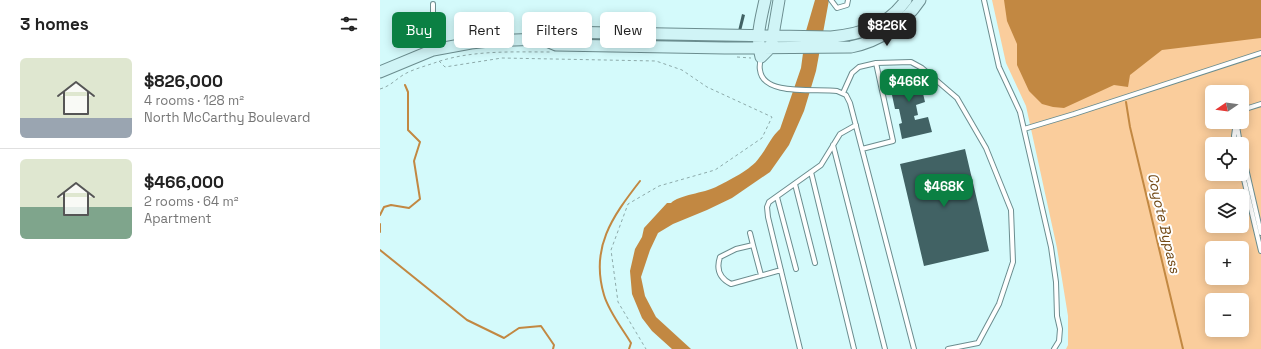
<!DOCTYPE html>
<meta charset="utf-8">
<style>
body{margin:0;font-family:"Space Grotesk",sans-serif;background:#f6f6f6;color:#222;height:100vh;display:flex;flex-direction:column;font-size:15px;white-space:nowrap}
*{box-sizing:border-box;margin:0}
p{font-size:13px;color:#767676}
.icon{flex:none;width:22px;height:22px;fill:none;stroke:currentColor;stroke-width:2;stroke-linecap:round;stroke-linejoin:round}
.map{position:relative;flex:1;overflow:hidden}
.details{display:flex;flex-direction:column;background:#fff;width:380px}
.details>*{flex:none}
.guide{position:absolute;left:12px;top:12px;width:380px;height:36px;display:flex;gap:8px}
.needle{width:26px;rotate:257deg}
.buttons{position:absolute;left:825px;top:85px;display:grid;gap:8px}
.buttons a{display:grid;place-items:center;width:44px;height:44px;border-radius:6px;background:#fff;box-shadow:0 2px 10px #0003;font-size:20px}
.price{position:absolute;translate:-50% -34px;padding:0 9px;border-radius:8px;background:#0b8043;color:#fff;font-size:13px;line-height:26px;filter:drop-shadow(0 1px 2px #0008)}
.price::after{content:'';position:absolute;left:50%;top:24px;width:12px;height:9px;margin-left:-6px;background:inherit;clip-path:polygon(0 0,100% 0,50% 100%)}
.price.on{background:#222;color:#fff}
ul{padding:0;list-style:none}
li{display:flex;align-items:center;gap:12px;height:100px;padding:0 20px}
li+li{border-top:1px solid #e0e0e0}
li span{display:grid;place-items:center;flex:none;width:112px;height:80px;border-radius:6px;color:#555}
li>.icon{margin-inline-start:auto}
span .icon{width:48px;height:48px;fill:#fffc;stroke-width:1}
li b{font-size:17px}
h2{display:flex;justify-content:space-between;align-items:center;height:48px;padding:0 20px;font-size:17px}
.chip{padding:0 14px;border-radius:6px;background:#fff;box-shadow:0 2px 10px #0003;font-size:14px;line-height:36px}
.chip.on{background:#0b8043;color:#fff}
main{display:flex;flex:1;min-height:0}
.map>svg:first-child{display:block}
.green{fill:#facd9c;fill-rule:evenodd}
.water{fill:#c28842}
.lines{fill:none;stroke-linecap:round;stroke-linejoin:round}
.stream{stroke:#c28842;stroke-width:2}
.building{fill:#416264}
.service-casing{stroke:#6b8d8f;stroke-width:6}
.secondary-casing{stroke:#6b8d8f;stroke-width:13}
.path{stroke:#8daaaa;stroke-width:1;stroke-dasharray:3 3;stroke-linecap:butt}
.service{stroke:#fff;stroke-width:4}
.secondary{stroke:#d0f4f6;stroke-width:11}
.labels{text-anchor:middle;stroke-width:4;stroke-linejoin:round;paint-order:stroke}
.water-label{font-size:14px;font-style:italic;fill:#724915;stroke:#fefefe}
</style>
<main>
<section class="details">
<h2>3 homes<svg class="icon" aria-label="filters" viewBox="0 0 24 24"><path d="M4 7h16M4 17h16"/><circle cx="9" cy="7" r="2"/><circle cx="15" cy="17" r="2"/></svg></h2>
<ul>
<li><span style="background:linear-gradient(#dfe7d0 75%,#9aa5b1 0)"><svg class="icon" aria-label="home" viewBox="0 0 24 24"><path d="M3 11l9-7 9 7M6 9v11h12V9"/></svg></span><div><b>$826,000</b><p>4 rooms · 128 m²</p><p>North McCarthy Boulevard</p></div></li>
<li><span style="background:linear-gradient(#dfe7d0 60%,#7fa58c 0)"><svg class="icon" aria-label="home" viewBox="0 0 24 24"><path d="M3 11l9-7 9 7M6 9v11h12V9"/></svg></span><div><b>$466,000</b><p>2 rooms · 64 m²</p><p>Apartment</p></div></li>
</ul>
</section>
<div class="map">
<svg width="881" height="349" viewBox="0 0 881 349">
<rect width="100%" height="100%" fill="#d4fafb"/>
<path class="green" d="M 612,0 L 881,0 L 881,349 L 686,349 L 688,345 L 688,316 L 677,248 L 646,106 L 626,63 ZM 832,92 L 862,92 L 862,122 L 832,122 ZM 832,144 L 862,144 L 862,174 L 832,174 ZM 832,196 L 862,196 L 862,226 L 832,226 ZM 832,248 L 862,248 L 862,278 L 832,278 ZM 832,300 L 862,300 L 862,330 L 832,330 Z"/>
<path class="water" d="M 435,0 L 449,0 L 436,71 L 424,111 L 409,145 L 390,172 L 352,198 L 327,210 L 293,224 L 278,233 L 270,250 L 261,277 L 265,296 L 276,317 L 311,349 L 292,349 L 272,331 L 262,318 L 252,294 L 250,271 L 255,249 L 262,237 L 264,228 L 287,203 L 291,203 C 299,195 324,193 336,187 C 348,181 372,169 379,158 C 387,148 391,137 400,129 L 421,68 L 426,31 Z
M 624,0 L 881,0 L 881,38 L 782,50 L 750,75 L 748,87 L 734,85 L 684,108 L 673,107 L 662,104 L 649,91 L 637,65 L 637,44 L 627,21 Z"/>
<g class="lines">
<path class="stream" d="M 746,102 L 750,127 L 803,349
M 0,215 L 4,207 L 11,205 L 29,208 L 40,199 L 34,161 L 40,142 L 28,130 L 28,92 L 25,85
M 0,224 L 0,232
M 0,250 L 87,320 L 124,338 L 139,328 L 161,326 L 174,345 L 173,349
M 249,349 L 251,343 C 242,328 229,312 224,295 C 210,248 232,217 260,181"/>
</g>
<path class="building" d="M 362,14 L 365,15 L 361,31 L 358,31 Z
M 519,69 L 520,77 L 538,72 L 545,102 L 536,105 L 538,115 L 534,116 L 535,120 L 548,117 L 552,132 L 522,139 L 519,124 L 522,123 L 519,109 L 515,109 L 507,72 Z
M 585,149 L 609,251 L 544,266 L 520,164 Z"/>
<g class="lines">
<defs>
<path id="service" d="M 451,0 L 457,8 L 467,5 L 468,0
M 604,0 L 619,67 L 640,112 L 671,247 L 676,282 L 677,316 L 680,329 L 679,341 L 674,349
M 53,4 L 53,48
M 381,58 C 380,62 379,66 380,70 C 383,97 438,88 457,91 L 466,95 L 470,103 L 534,349
M 463,93 L 472,73 L 479,67 L 496,63 L 531,62 L 542,68 L 577,98 L 606,148 L 631,210 L 633,262 L 619,304 L 598,343 L 568,349
M 862,110 L 881,104
M 857,126 L 860,144
M 644,129 L 694,114 L 881,53
M 856,144 L 854,136 L 856,122
M 453,145 L 505,349
M 482,149 L 513,141 L 496,63
M 862,151 L 881,233
M 862,171 L 881,251
M 431,172 L 474,349
M 415,184 L 435,263
M 397,197 L 416,269
M 370,233 L 373,245
M 381,275 L 373,245 L 356,249 L 340,257 C 336,269 339,278 351,284 L 401,270
M 420,349 L 388,217 L 387,207 L 389,202 L 441,165 L 460,134 L 476,125"/>
<path id="secondary" d="M 385,0 C 381,19 375,38 381,57 L 391,47 L 399,0
M 162,39 L 177,32 L 451,37 C 482,34 507,26 526,0
M 0,72 L 53,50 L 91,43 L 109,41 L 162,39 L 176,45 L 345,48 L 471,47 C 501,41 523,25 540,0"/>
</defs>
<use href="#service" class="service-casing"/>
<use href="#secondary" class="secondary-casing"/>
<path class="path" d="M 357,57 L 371,58
M 59,61 L 65,67 L 122,58 L 276,61 L 302,70 L 327,87 L 392,117 L 382,138 L 335,170 L 279,186 L 248,204 L 231,250 L 238,302 L 266,349
M 0,89 C 10,86 14,81 23,75 C 33,69 46,66 57,62 C 93,50 133,52 170,52"/>
<use href="#service" class="service"/>
<use href="#secondary" class="secondary"/>
</g>
<g class="labels">
<g class="water-label">
<text transform="translate(784 223) rotate(77)" y="5">Coyote Bypass</text>
</g>
</g>
</svg>
<div class="buttons">
<a><svg class="needle" viewBox="-14 -14 28 28"><path d="M0-13l5 13h-10z" fill="#e53935"/><path d="M0 13l5-13h-10z" fill="#767676"/></svg></a>
<a><svg class="icon" aria-label="locate" viewBox="0 0 24 24"><circle cx="12" cy="12" r="6"/><path d="M12 2v4M12 18v4M2 12h4M18 12h4"/></svg></a>
<a><svg class="icon" aria-label="layers" viewBox="0 0 24 24"><path d="M12 4l9 5-9 5-9-5zM3 14l9 5 9-5"/></svg></a>
<a>+</a>
<a>−</a>
</div>
<b class="price on" style="left:507px;top:47px">$826K</b>
<b class="price" style="left:529px;top:103px">$466K</b>
<b class="price" style="left:564px;top:208px">$468K</b>
<div class="guide">
<a class="chip on">Buy</a>
<a class="chip">Rent</a>
<a class="chip">Filters</a>
<a class="chip">New</a>
</div>
</div>
</main>
